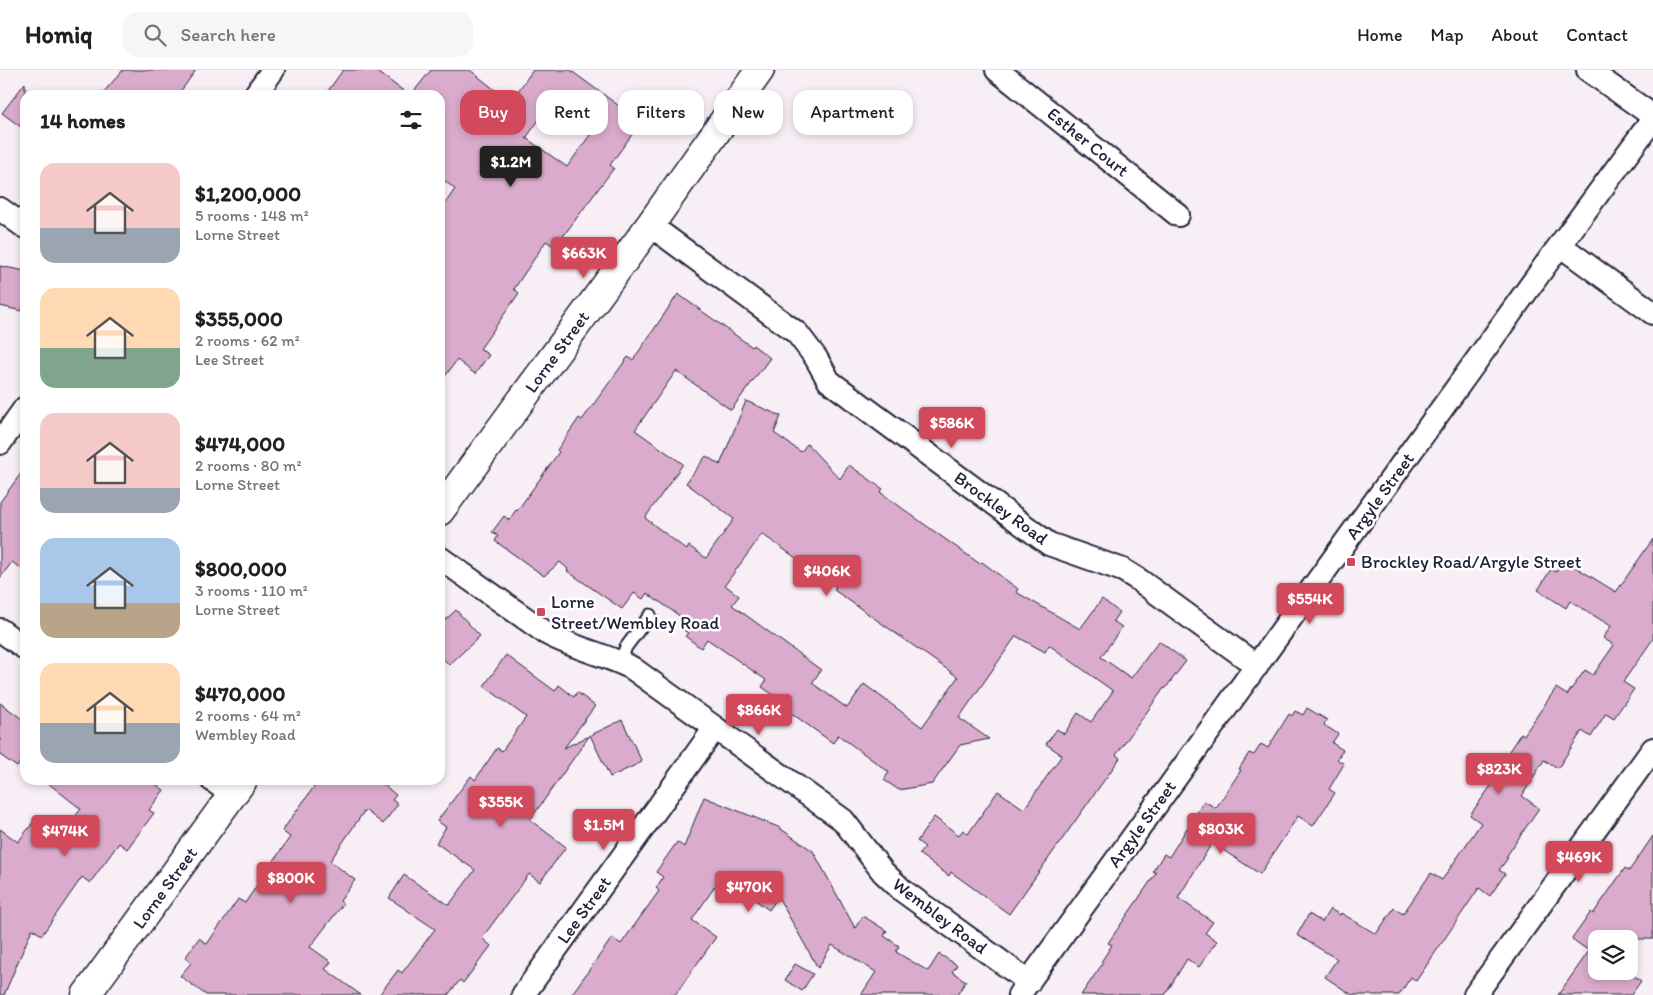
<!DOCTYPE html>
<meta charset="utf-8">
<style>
body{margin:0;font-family:Itim,sans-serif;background:#f6f6f6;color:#202124;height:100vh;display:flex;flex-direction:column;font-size:19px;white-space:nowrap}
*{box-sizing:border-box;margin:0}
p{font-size:16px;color:#757577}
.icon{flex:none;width:28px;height:28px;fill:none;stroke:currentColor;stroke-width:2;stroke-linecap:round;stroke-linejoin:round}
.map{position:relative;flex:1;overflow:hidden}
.panel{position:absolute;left:20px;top:20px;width:425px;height:695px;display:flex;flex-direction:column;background:#fff;border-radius:15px;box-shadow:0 2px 8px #0003}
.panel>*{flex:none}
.hud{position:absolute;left:460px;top:20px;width:475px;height:45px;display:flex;gap:10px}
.controls{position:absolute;left:1588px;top:860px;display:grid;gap:10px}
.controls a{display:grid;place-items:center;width:50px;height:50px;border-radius:10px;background:#fff;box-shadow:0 2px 8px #0003;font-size:25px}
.price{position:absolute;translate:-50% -42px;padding:0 11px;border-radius:5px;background:#d1495b;color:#fff;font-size:16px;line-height:32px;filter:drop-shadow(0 1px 2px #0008)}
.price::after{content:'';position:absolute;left:50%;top:30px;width:15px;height:11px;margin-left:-8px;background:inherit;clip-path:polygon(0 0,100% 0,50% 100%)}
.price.selected{background:#222;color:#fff}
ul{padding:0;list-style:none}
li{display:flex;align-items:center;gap:15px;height:125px;padding:0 20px}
li span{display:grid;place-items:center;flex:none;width:140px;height:100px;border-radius:15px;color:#555}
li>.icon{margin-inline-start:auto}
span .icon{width:60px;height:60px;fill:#fffc;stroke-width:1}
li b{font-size:21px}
h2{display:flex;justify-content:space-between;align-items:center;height:60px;padding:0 20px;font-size:21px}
.pill{padding:0 18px;border-radius:15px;background:#fff;box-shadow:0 2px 8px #0003;font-size:18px;line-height:45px}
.pill.selected{background:#d1495b;color:#fff}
header{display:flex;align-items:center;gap:30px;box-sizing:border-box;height:70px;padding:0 25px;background:#fff;border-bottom:1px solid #e0e0e0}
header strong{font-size:24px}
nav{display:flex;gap:28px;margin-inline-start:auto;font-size:18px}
.search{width:350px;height:45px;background:#f6f6f6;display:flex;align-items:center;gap:12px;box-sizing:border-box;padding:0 18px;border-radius:15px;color:#757577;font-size:19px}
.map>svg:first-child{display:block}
.building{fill:#daabcc;stroke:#22223b;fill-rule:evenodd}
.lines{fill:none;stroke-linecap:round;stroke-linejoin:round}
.lane-casing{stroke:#22223b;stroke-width:15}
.street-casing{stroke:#22223b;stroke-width:26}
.secondary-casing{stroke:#22223b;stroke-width:31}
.lane{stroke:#fff;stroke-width:11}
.street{stroke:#fff;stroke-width:22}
.secondary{stroke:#fff;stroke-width:28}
.poi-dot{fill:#d1495b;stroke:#fff;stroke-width:2}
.labels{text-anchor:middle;stroke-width:5;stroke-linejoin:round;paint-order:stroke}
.street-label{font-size:18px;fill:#22223b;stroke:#fff}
.poi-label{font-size:18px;fill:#22223b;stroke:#fff;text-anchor:start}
</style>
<header>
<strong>Homiq</strong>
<div class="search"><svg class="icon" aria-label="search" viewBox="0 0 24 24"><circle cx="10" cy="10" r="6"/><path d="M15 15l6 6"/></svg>Search here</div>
<nav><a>Home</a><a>Map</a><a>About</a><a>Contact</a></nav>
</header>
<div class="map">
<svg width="1653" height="925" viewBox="0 0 1653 925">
<rect width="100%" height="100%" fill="#f8eef5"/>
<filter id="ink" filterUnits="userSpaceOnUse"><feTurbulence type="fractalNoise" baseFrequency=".02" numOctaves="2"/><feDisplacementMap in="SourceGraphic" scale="10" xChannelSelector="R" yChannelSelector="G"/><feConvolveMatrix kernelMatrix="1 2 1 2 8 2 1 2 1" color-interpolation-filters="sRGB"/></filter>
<g filter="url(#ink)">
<path class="building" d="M 123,0 L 196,0 L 178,25 L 101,25 Z
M 343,0 L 375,0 L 409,25 L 325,25 Z
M 431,0 L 470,0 L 510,32 L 533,0 L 570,0 L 641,52 L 610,95 L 614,98 L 555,177 L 546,171 L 514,219 L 519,223 L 480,279 L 489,285 L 475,304 L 457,290 L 440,313 L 440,141 L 455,119 L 440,107 L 440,25 L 411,25 ZM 549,36 L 590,65 L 567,97 L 526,68 Z
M 25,13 L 25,60 L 2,43 Z
M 0,196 L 25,201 L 25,229 L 22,241 L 0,236 Z
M 678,224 L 752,277 L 753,275 L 770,288 L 731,340 L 676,301 L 635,360 L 683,394 L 645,448 L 687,480 L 689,476 L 706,488 L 734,449 L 686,413 L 706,386 L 720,395 L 746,331 L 781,346 L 774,363 L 801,382 L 807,374 L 840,409 L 849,395 L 883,419 L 880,422 L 917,449 L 980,494 L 982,492 L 1018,519 L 1016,522 L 1080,559 L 1102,529 L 1119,542 L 1113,551 L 1122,557 L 1101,587 L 1131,608 L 1159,571 L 1186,591 L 1165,619 L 1164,618 L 1116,685 L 1120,688 L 1009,844 L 951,802 L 949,806 L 919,784 L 925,777 L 917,771 L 934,747 L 959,765 L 963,760 L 968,764 L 998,721 L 1024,739 L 1062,685 L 1046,674 L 1057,659 L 1064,664 L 1078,643 L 1091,652 L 1113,621 L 1049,575 L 1045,582 L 1016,566 L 959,648 L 989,669 L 960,675 L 932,714 L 899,720 L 884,710 L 889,702 L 838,665 L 833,673 L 791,643 L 789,645 L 774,634 L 778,628 L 762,617 L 766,610 L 707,569 L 701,578 L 685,566 L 688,563 L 682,559 L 688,552 L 657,530 L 657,531 L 647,523 L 643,529 L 634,523 L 622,539 L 567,501 L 568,499 L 560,492 L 544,506 L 495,471 L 498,466 L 492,462 L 504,446 L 509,450 L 516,440 L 517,441 L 559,382 L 557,380 L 579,348 L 582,350 L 628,287 L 633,290 ZM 762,464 L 836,516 L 834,520 L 958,607 L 922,657 L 864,614 L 847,638 L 812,613 L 821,600 L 732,535 L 739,526 L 725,515 Z
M 25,398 L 25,501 L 12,492 L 0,508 L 0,432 Z
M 1653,469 L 1653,569 L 1623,612 L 1634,619 L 1614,648 L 1606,643 L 1591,667 L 1582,661 L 1558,698 L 1544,690 L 1522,726 L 1539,738 L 1506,787 L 1508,788 L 1499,800 L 1505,804 L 1490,826 L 1479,818 L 1416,911 L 1411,907 L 1399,925 L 1352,925 L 1325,907 L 1337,889 L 1297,865 L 1309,844 L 1322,852 L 1330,839 L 1340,845 L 1341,843 L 1376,864 L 1394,838 L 1403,844 L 1431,803 L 1442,810 L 1481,753 L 1470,745 L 1503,699 L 1499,696 L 1521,663 L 1524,665 L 1556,618 L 1567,625 L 1585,600 L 1593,605 L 1614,575 L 1603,568 L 1611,556 L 1570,531 L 1566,538 L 1538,520 L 1551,499 L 1556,502 L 1564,490 L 1616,522 Z
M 456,540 L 480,566 L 449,595 L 440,585 L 440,555 Z
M 506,585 L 555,621 L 559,615 L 574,627 L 577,622 L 595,636 L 564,678 L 622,650 L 642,692 L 610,707 L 590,665 L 530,750 L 566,777 L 540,812 L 529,804 L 482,868 L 491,876 L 463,913 L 460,910 L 448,925 L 379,925 L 398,900 L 402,903 L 435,859 L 389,828 L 404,805 L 449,835 L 475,800 L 436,773 L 446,757 L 437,751 L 471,706 L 475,710 L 497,678 L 502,681 L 526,647 L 484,616 Z
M 0,633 L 25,651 L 25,685 L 17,697 L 0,685 Z
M 1307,638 L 1327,650 L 1324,655 L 1338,664 L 1332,673 L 1343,680 L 1337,689 L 1344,694 L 1329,719 L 1335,723 L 1313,756 L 1298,746 L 1260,804 L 1212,773 L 1178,828 L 1213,852 L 1205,863 L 1217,871 L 1199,897 L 1187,889 L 1165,925 L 1081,925 L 1103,893 L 1101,892 L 1112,875 L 1108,873 L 1156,803 L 1153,801 L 1164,784 L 1169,787 L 1204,731 L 1216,738 L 1241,700 L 1239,699 L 1249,683 L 1254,685 L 1261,674 L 1268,678 L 1289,644 L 1292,646 L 1295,641 L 1303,645 Z
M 44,710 L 150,710 L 164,720 L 149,740 L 154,743 L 127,779 L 119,773 L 90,813 L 82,807 L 42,865 L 32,859 L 4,925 L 0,925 L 0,759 L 18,772 L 35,750 L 59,767 L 81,739 Z
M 319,710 L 378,710 L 396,725 L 392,730 L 398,734 L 383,754 L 365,740 L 330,791 L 355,810 L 340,831 L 343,834 L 310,877 L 331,892 L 325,899 L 361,925 L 206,925 L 180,906 L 191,893 L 185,888 L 199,868 L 207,874 L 238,829 L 245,833 L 290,767 L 282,761 Z
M 704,727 L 778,757 L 813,781 L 855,858 L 863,846 L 887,861 L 884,866 L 899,876 L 896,882 L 928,901 L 939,884 L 957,895 L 952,902 L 966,911 L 957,925 L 861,925 L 876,902 L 832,875 L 818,898 L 778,827 L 769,840 L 733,814 L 732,817 L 720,809 L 692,850 L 716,867 L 675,925 L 571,925 L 612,868 L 621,874 L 659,821 L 656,818 L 663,807 L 656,802 L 677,772 L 684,777 Z
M 1653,766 L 1653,869 L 1632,869 L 1629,874 L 1629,869 L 1596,869 L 1596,901 L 1628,901 L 1641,911 L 1631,925 L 1558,925 L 1589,881 L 1572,869 L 1591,842 L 1593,844 L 1625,798 L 1629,801 Z
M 795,894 L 813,904 L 802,921 L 785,910 Z"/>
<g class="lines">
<defs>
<path id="lane" d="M 620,592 L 626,577 L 650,545"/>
<path id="street" d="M 997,0 L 1178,145
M 1588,0 L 1653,46
M 255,25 L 273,0
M 0,139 L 25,157
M 650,155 L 797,263 L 816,288 L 829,311 L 1049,474 L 1123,500 L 1139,510 L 1257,596
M 1561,176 L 1653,243
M 0,373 L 25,338
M 440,488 L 546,563 C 573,578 604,584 632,598 L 843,750 L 883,802 L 903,821 L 1029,912
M 0,560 L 25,578
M 212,710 L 233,725
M 523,925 L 715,658
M 1019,925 L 1549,190 L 1653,49
M 1475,925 L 1653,679"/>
<path id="secondary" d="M 440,441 L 650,155 L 760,0
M 86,925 L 243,710"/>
</defs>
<use href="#lane" class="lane-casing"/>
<use href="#street" class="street-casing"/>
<use href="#secondary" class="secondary-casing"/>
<use href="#lane" class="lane"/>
<use href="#street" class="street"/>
<use href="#secondary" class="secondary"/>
</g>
</g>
<g class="poi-dot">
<rect x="1346" y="487" width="10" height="10" rx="2.5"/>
<rect x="536" y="537" width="10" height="10" rx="2.5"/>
</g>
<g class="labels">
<g class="street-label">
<text transform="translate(1088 72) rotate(39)" y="6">Esther Court</text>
<text transform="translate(557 282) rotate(-54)" y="6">Lorne Street</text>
<text transform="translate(1380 426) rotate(-54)" y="6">Argyle Street</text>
<text transform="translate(1001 438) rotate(36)" y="6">Brockley Road</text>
<text transform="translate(1142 754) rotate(-54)" y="6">Argyle Street</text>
<text transform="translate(165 818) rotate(-54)" y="6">Lorne Street</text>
<text transform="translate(584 840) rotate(-54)" y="6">Lee Street</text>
<text transform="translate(940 846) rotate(37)" y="6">Wembley Road</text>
</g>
<g class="poi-label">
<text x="1361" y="498">Brockley Road/Argyle Street</text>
<text x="551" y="538">Lorne<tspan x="551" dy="21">Street/Wembley Road</tspan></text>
</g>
</g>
</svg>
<div class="controls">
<a><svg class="icon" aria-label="layers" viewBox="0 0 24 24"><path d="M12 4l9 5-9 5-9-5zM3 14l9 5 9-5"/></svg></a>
</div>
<b class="price selected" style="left:511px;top:118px">$1.2M</b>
<b class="price" style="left:584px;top:209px">$663K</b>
<b class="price" style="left:952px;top:379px">$586K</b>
<b class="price" style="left:827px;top:527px">$406K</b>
<b class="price" style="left:1310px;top:555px">$554K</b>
<b class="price" style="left:759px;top:666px">$866K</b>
<b class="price" style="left:1499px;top:725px">$823K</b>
<b class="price" style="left:501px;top:758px">$355K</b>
<b class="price" style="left:604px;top:781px">$1.5M</b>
<b class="price" style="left:1221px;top:785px">$803K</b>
<b class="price" style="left:65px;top:787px">$474K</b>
<b class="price" style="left:1579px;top:813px">$469K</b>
<b class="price" style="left:291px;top:834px">$800K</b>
<b class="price" style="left:749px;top:843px">$470K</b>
<div class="hud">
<a class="pill selected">Buy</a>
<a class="pill">Rent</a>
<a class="pill">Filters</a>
<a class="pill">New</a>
<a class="pill">Apartment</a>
</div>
<section class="panel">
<h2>14 homes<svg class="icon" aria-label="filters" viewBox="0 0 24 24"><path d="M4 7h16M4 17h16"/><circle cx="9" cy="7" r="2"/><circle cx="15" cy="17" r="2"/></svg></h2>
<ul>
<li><span style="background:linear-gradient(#f6c9c9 65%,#9aa5b1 0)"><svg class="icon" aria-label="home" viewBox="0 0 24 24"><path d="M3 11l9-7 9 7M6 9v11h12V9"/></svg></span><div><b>$1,200,000</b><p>5 rooms · 148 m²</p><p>Lorne Street</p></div></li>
<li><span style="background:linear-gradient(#ffd9b3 60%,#7fa58c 0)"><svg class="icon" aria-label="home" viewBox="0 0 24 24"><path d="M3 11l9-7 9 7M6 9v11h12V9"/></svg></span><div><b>$355,000</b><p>2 rooms · 62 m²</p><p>Lee Street</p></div></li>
<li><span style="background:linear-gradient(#f6c9c9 75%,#9aa5b1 0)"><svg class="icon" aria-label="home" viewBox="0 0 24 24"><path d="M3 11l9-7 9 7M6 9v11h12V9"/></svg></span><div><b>$474,000</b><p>2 rooms · 80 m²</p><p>Lorne Street</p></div></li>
<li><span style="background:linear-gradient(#a9c7e8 65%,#b9a48a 0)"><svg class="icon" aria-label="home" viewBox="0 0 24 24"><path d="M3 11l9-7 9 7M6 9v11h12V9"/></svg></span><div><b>$800,000</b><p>3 rooms · 110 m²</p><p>Lorne Street</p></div></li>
<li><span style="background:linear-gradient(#ffd9b3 60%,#9aa5b1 0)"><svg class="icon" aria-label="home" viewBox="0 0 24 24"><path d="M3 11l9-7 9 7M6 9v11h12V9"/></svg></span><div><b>$470,000</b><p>2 rooms · 64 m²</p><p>Wembley Road</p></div></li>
</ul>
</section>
</div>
